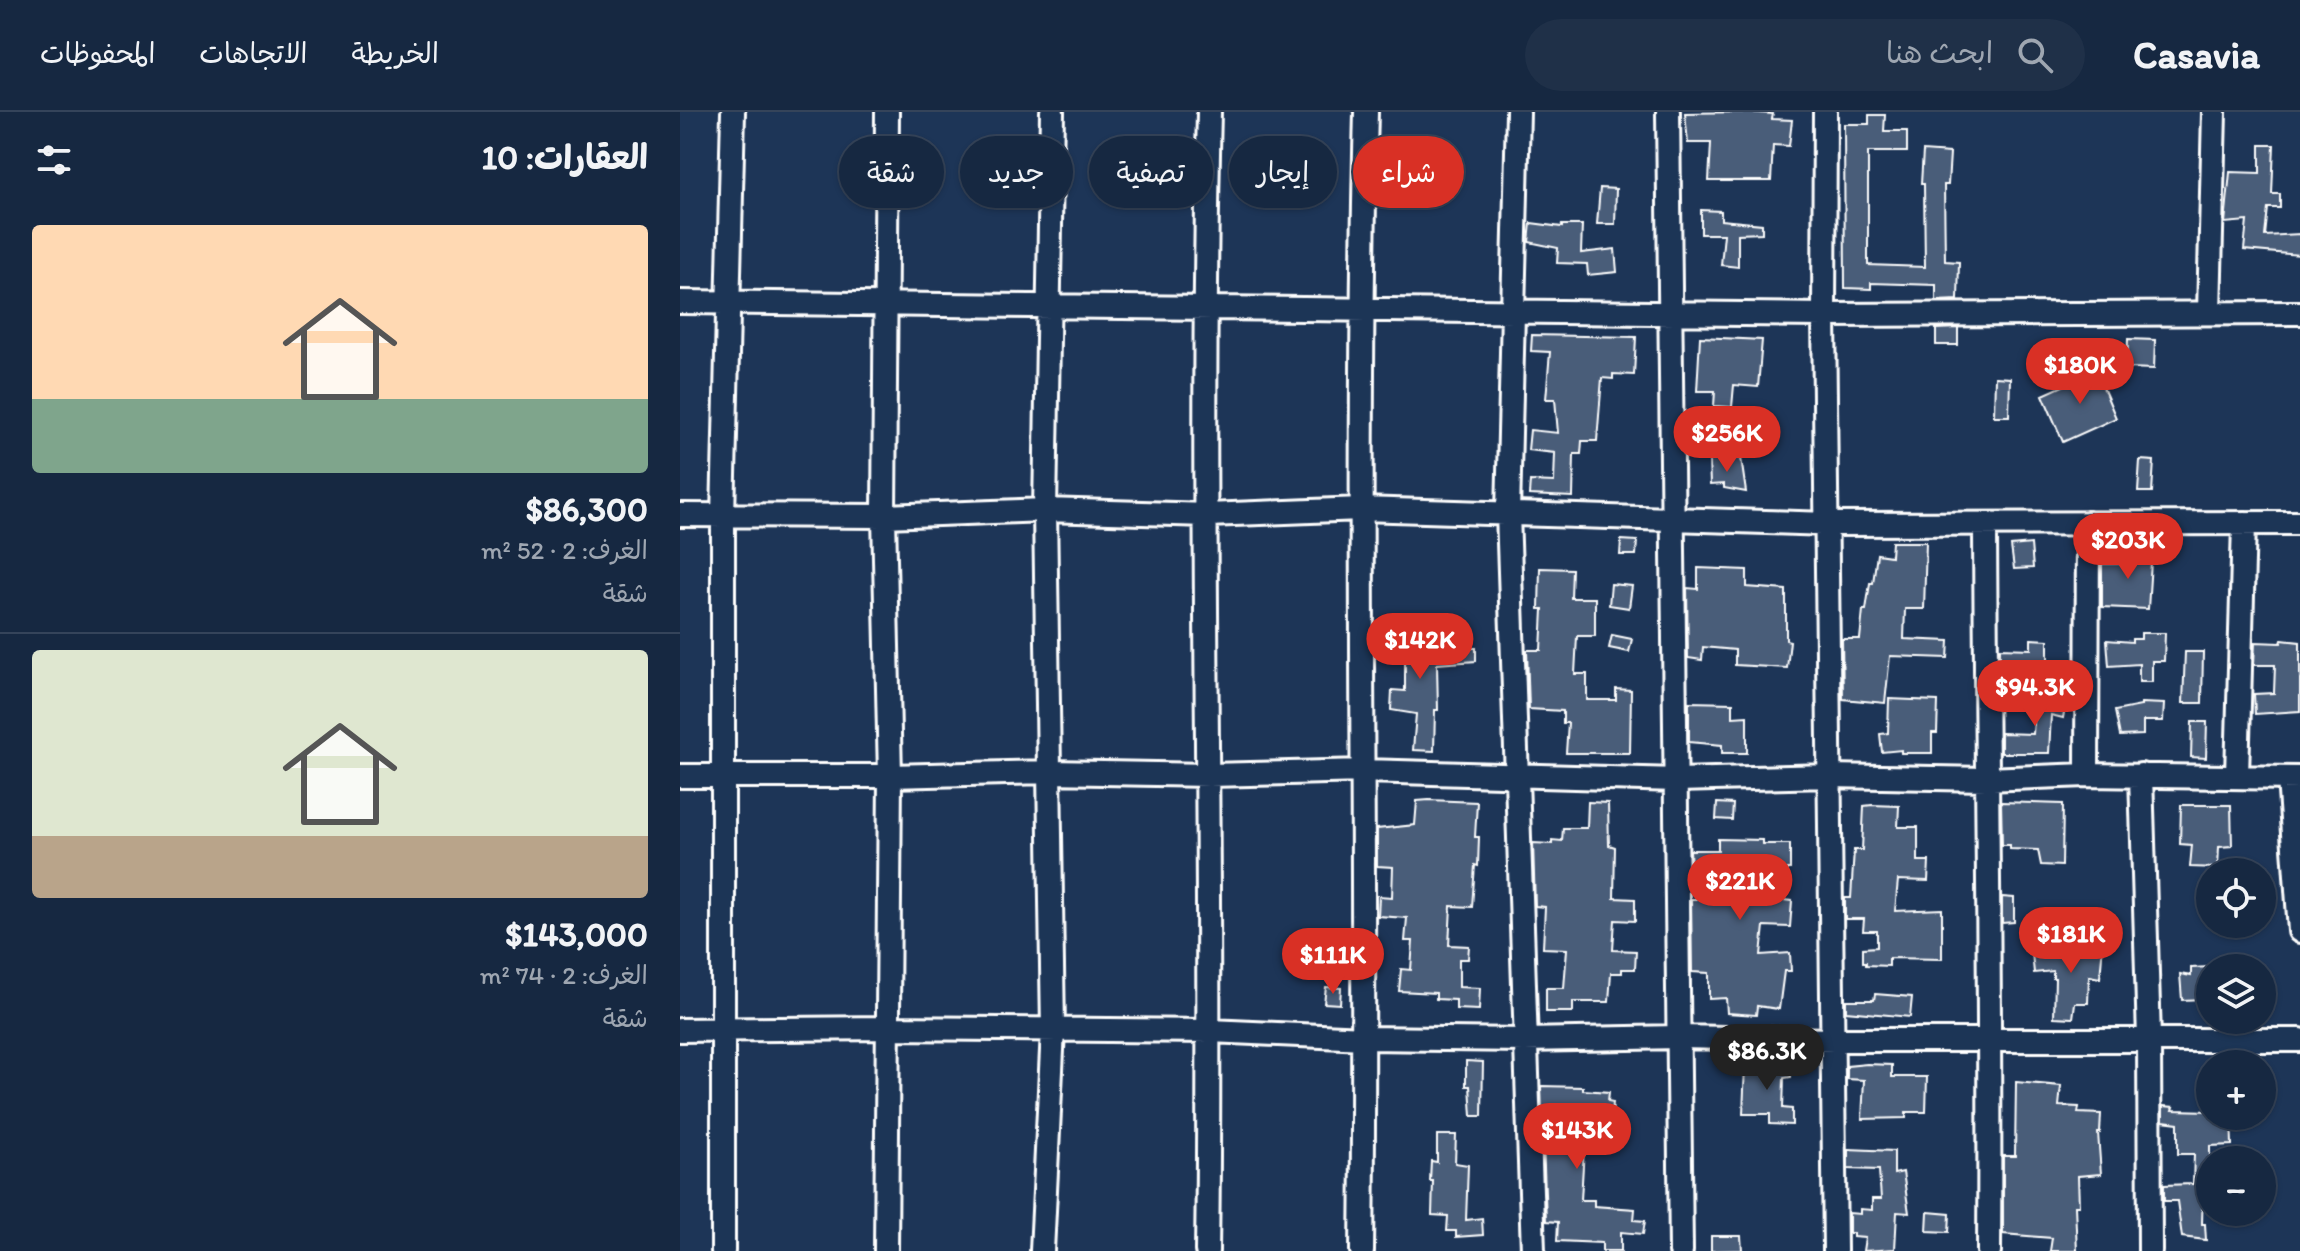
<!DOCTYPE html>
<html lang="ar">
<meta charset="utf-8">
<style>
body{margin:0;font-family:Itim,"Playpen Sans Arabic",sans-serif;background:#1f3048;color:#f1f3f6;direction:rtl;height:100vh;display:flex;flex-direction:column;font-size:30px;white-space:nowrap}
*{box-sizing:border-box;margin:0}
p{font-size:26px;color:#9ea6b1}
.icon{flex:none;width:44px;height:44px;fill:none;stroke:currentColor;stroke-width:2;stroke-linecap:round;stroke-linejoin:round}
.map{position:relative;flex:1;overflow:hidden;direction:ltr}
.side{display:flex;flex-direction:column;background:#162841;width:680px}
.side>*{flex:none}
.guide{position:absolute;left:24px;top:24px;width:760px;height:72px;direction:rtl;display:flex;gap:16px}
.fabs{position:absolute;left:1516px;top:746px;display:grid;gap:16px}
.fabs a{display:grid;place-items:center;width:80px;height:80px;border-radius:50%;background:#162841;box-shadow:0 2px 6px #0004,0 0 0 2px #35445a;font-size:40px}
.price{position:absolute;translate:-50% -68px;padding:0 18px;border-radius:28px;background:#d93025;color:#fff;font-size:26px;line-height:52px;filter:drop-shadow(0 2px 4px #0008)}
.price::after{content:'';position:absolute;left:50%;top:48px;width:24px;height:18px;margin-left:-12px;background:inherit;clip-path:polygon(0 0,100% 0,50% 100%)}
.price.selected{background:#222;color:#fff}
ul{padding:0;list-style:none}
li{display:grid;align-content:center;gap:16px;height:424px;padding:0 32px}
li+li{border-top:2px solid #35445a}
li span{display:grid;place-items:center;height:248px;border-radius:8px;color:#555}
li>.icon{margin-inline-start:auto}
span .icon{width:144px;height:144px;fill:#fffc;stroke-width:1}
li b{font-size:34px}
h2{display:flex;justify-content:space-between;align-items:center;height:96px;padding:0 32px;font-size:34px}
.tag{padding:0 28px;border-radius:36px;background:#162841;box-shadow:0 2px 6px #0004,0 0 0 2px #35445a;font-size:28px;line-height:72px}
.tag.selected{background:#d93025;color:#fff}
header{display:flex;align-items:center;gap:48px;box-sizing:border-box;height:112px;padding:0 40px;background:#162841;border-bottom:2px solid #35445a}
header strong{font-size:38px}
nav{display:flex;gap:44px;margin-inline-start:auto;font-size:28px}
.search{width:560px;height:72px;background:#1f3048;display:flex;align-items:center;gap:20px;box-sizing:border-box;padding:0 28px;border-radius:44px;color:#9ea6b1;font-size:30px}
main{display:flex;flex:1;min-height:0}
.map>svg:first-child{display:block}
.building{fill:#4a5d79;stroke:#fff;stroke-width:2}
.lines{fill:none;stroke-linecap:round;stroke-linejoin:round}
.minor-casing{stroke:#fff;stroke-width:28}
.minor{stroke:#1d3557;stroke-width:22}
</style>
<header>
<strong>Casavia</strong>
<div class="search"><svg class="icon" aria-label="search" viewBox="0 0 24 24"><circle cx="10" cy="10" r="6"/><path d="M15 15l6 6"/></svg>ابحث هنا</div>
<nav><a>الخريطة</a><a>الاتجاهات</a><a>المحفوظات</a></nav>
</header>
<main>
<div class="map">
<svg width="1620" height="1139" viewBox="0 0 1620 1139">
<rect width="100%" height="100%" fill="#1d3557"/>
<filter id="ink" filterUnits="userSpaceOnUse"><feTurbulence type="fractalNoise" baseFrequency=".0125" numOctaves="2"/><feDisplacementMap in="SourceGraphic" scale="16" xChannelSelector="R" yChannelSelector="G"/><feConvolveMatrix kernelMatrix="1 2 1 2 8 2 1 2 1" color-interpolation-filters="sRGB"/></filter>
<g filter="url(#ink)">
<path class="building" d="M 1066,0 L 1093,2 L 1092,7 L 1112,8 L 1109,34 L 1093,33 L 1091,69 L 1029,69 L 1031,31 L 1008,31 L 1005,1 Z
M 1189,3 L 1205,3 L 1204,19 L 1227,19 L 1227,40 L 1188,40 L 1188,153 L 1245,155 L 1244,72 L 1241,72 L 1243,39 L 1270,41 L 1268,73 L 1264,73 L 1265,149 L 1279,150 L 1278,188 L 1256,189 L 1256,173 L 1191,171 L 1191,177 L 1165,176 L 1164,12 L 1189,12 Z
M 1580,33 L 1594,33 L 1592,82 L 1600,82 L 1600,96 L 1588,96 L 1585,124 L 1620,122 L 1620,143 L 1564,138 L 1567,109 L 1545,111 L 1550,60 L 1580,61 Z
M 920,76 L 936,77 L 935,112 L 917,112 Z
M 1021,98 L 1041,99 L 1041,108 L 1082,112 L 1082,121 L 1058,122 L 1058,155 L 1041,153 L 1044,122 L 1021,122 Z
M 851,111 L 882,115 L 882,113 L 902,113 L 901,141 L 935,137 L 937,160 L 908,163 L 907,152 L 877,151 L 878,136 L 849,130 Z
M 1278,216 L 1278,233 L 1256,233 L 1256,217 Z
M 852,223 L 956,225 L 954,263 L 933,262 L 933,267 L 922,266 L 917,329 L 902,329 L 901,342 L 894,342 L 893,385 L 849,383 L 850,369 L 874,370 L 875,341 L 848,338 L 850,318 L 878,321 L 875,287 L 866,287 L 870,240 L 851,239 Z
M 1020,225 L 1082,228 L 1078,275 L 1054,273 L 1052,295 L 1034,294 L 1035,279 L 1017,279 Z
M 1448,227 L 1475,228 L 1474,257 L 1447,256 Z
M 1416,259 L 1436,306 L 1383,330 L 1363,283 Z
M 1315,265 L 1330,266 L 1329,304 L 1314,304 Z
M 1056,299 L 1086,302 L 1082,342 L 1056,341 Z
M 1061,346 L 1066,380 L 1044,376 L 1044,372 L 1030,373 L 1029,347 Z
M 1460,348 L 1474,349 L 1472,380 L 1458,380 Z
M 941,428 L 957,429 L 956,443 L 940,443 Z
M 1212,430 L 1246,430 L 1244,497 L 1225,497 L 1224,527 L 1269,529 L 1268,546 L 1210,544 L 1205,591 L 1163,587 L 1162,527 L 1180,527 L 1183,498 L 1186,498 L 1190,471 L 1193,471 L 1197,442 L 1211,444 Z
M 1351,432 L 1353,456 L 1334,457 L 1331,434 Z
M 1455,432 L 1472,434 L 1468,497 L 1422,495 L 1422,452 L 1453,452 Z
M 860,456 L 892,457 L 891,486 L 915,486 L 915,524 L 897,524 L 895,562 L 907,562 L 907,588 L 936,588 L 936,577 L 951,578 L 950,641 L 886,641 L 888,611 L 883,611 L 883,599 L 849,597 L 847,538 L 861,538 L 863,497 L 859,497 Z
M 1018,456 L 1067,458 L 1067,475 L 1106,478 L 1106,528 L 1110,529 L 1107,556 L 1055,553 L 1055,538 L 1023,535 L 1022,548 L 1008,546 L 1007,476 L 1018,477 Z
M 931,472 L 952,474 L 949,496 L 929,493 Z
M 1461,521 L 1485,521 L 1484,549 L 1472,549 L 1472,570 L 1459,570 L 1459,552 L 1429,554 L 1427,528 L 1452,530 L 1452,527 L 1461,527 Z
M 932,523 L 952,527 L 949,540 L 929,536 Z
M 696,525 L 744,527 L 744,536 L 796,536 L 796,549 L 757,552 L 758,598 L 755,598 L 754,639 L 733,638 L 736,602 L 711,598 L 712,578 L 725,579 L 725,547 L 696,545 Z
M 1351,527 L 1368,528 L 1368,554 L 1348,553 L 1348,581 L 1320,579 L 1320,536 L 1351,537 Z
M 1602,528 L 1620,530 L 1620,599 L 1575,602 L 1574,582 L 1594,581 L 1595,553 L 1574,553 L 1575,530 L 1601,531 Z
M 1505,540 L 1523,540 L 1522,591 L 1503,591 Z
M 1356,580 L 1370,580 L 1369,588 L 1386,591 L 1383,606 L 1371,603 L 1369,641 L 1321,641 L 1321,621 L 1353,622 Z
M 1209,587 L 1258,589 L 1257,621 L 1252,621 L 1252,641 L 1221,641 L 1221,638 L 1202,640 L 1200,622 L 1208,621 Z
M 1009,590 L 1053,591 L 1053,605 L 1067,604 L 1067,641 L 1042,641 L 1042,633 L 1009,630 Z
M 1461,591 L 1484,592 L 1483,609 L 1463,609 L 1463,623 L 1440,624 L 1435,599 L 1461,594 Z
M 1512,610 L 1527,610 L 1526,646 L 1511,645 Z
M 749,688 L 797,690 L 795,725 L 799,725 L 798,754 L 795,753 L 792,795 L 771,794 L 769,833 L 789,834 L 788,847 L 779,847 L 779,875 L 800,876 L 799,898 L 776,897 L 776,888 L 756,887 L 756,881 L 719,879 L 721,857 L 731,858 L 733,829 L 725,829 L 727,806 L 698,804 L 699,784 L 712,785 L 713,755 L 697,754 L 697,717 L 735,713 L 737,689 Z
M 908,690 L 928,691 L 929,733 L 935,735 L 934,786 L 955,787 L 955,809 L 935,808 L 933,838 L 956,839 L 955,857 L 942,857 L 942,861 L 931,861 L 929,890 L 893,890 L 893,900 L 866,900 L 866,876 L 884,876 L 887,837 L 863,836 L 865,795 L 855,794 L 853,731 L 872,732 L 872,728 L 882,729 L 883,716 L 907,716 Z
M 1321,690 L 1383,692 L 1382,754 L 1361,753 L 1358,738 L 1330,737 L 1330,733 L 1322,733 Z
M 1037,691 L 1053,692 L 1052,708 L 1036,707 Z
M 1192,693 L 1219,694 L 1218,715 L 1238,715 L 1238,749 L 1249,749 L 1248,769 L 1218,768 L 1215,799 L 1262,797 L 1262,847 L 1209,846 L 1209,854 L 1186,853 L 1186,850 L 1183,850 L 1183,836 L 1197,835 L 1197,819 L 1183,819 L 1184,807 L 1165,807 L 1165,786 L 1171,786 L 1174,738 L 1182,738 L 1184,694 Z
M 1501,693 L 1551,693 L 1552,734 L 1539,735 L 1538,756 L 1510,755 L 1512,733 L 1500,732 Z
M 1038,727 L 1082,728 L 1082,732 L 1110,732 L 1110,757 L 1107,757 L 1103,788 L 1112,789 L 1110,815 L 1084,814 L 1081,843 L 1110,841 L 1111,859 L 1104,859 L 1099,897 L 1077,894 L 1076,903 L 1047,901 L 1046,886 L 1029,887 L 1029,861 L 1012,860 L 1011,787 L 1016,787 L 1018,756 L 1011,756 L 1010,738 L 1038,738 Z
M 1322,785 L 1334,786 L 1334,810 L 1322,811 Z
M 1396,831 L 1423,832 L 1420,866 L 1409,864 L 1408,891 L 1395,891 L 1393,906 L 1374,905 L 1375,866 L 1373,866 L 1373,859 L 1354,861 L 1352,841 L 1396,838 Z
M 1530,855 L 1530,877 L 1522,877 L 1522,887 L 1502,888 L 1500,862 L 1511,864 L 1511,856 Z
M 646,875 L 661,876 L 660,892 L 644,891 Z
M 1195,882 L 1232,885 L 1230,905 L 1166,899 L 1166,888 L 1194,888 Z
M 786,949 L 803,950 L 802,1004 L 792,1004 L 790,974 L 786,974 Z
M 1080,952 L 1110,952 L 1111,965 L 1104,966 L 1103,996 L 1112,997 L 1112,1013 L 1090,1012 L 1090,1002 L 1063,1002 L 1065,953 Z
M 1187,952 L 1212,953 L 1212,965 L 1247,965 L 1246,1000 L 1226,1000 L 1226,1006 L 1182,1007 L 1184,968 L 1167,967 L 1167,954 Z
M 1336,970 L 1381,974 L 1379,994 L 1399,995 L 1398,1001 L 1421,1002 L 1420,1021 L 1418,1021 L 1421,1062 L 1398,1064 L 1399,1094 L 1395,1094 L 1397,1139 L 1370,1139 L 1372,1126 L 1323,1122 L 1323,1044 L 1335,1044 Z
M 861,974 L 903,975 L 903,978 L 929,980 L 928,989 L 933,990 L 932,1003 L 906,1001 L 901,1088 L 914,1088 L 914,1094 L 955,1097 L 954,1108 L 965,1109 L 963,1122 L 941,1120 L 941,1139 L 922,1139 L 922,1131 L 877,1129 L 878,1110 L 866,1109 Z
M 1483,994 L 1494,995 L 1493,998 L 1530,999 L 1530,1004 L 1551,1004 L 1552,1033 L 1530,1034 L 1530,1078 L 1523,1077 L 1522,1112 L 1525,1112 L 1526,1128 L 1502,1125 L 1497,1089 L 1484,1089 L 1484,1073 L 1513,1072 L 1514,1042 L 1498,1042 L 1498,1011 L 1483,1009 Z
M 757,1023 L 776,1023 L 775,1051 L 788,1053 L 786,1108 L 802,1106 L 803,1123 L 776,1125 L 776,1119 L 767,1119 L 768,1104 L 752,1103 L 753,1069 L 750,1069 L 751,1049 L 757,1050 Z
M 1168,1037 L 1214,1039 L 1214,1062 L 1223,1060 L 1229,1101 L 1217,1100 L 1215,1137 L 1183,1139 L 1185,1126 L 1173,1125 L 1173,1121 L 1169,1121 L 1169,1101 L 1180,1102 L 1180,1097 L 1192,1098 L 1192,1087 L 1201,1087 L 1199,1058 L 1168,1057 Z
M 1248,1100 L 1270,1102 L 1269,1120 L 1247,1119 Z
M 1031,1124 L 1061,1124 L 1062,1138 L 1031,1139 Z"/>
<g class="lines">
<defs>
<path id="minor" d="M 838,0 L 828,401 L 853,1139
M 988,0 L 1001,1139
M 1145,0 L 1144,203 L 1155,1139
M 0,190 L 1144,203 L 1620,201
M 1529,201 L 1534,0
M 0,403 L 204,404 L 365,398 L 527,403 L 681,397 L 1148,412 L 1620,411
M 1305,412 C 1306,655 1311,897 1309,1139
M 1407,663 L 1408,411
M 1461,663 L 1469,927 L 1470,1139
M 0,664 L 210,664 L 370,660 L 529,663 L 684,659 L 997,668 L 1150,664 L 1306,667 L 1407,663 L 1620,666
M 1557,664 L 1564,411
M 1609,666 L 1620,819
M 0,918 L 209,916 L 530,919 L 685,926 L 845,928 L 999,925 L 1154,928 L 1620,928
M 43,1139 L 43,404 L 53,0
M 206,1139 L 210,664 L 204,404 L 207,0
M 362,1139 L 373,918 L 365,398 L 372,0
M 527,1139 C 533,759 519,380 529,0
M 682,1139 C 687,759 676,380 686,0"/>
</defs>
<use href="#minor" class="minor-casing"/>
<use href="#minor" class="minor"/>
</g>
</g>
</svg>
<div class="fabs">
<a><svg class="icon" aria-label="locate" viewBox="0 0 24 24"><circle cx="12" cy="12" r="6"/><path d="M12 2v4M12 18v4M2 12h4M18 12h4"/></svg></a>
<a><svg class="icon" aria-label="layers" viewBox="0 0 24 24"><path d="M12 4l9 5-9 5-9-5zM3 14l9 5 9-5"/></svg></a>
<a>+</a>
<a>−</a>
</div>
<b class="price" style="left:1400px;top:294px">$180K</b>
<b class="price" style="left:1047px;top:362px">$256K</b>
<b class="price" style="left:1448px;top:469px">$203K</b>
<b class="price" style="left:740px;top:569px">$142K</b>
<b class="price" style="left:1355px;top:616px">$94.3K</b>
<b class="price" style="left:1060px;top:810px">$221K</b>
<b class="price" style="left:1391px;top:863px">$181K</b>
<b class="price" style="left:653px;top:884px">$111K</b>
<b class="price selected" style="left:1087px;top:980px">$86.3K</b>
<b class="price" style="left:897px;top:1059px">$143K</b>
<div class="guide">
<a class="tag selected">شراء</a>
<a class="tag">إيجار</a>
<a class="tag">تصفية</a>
<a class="tag">جديد</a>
<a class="tag">شقة</a>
</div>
</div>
<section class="side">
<h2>العقارات: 10<svg class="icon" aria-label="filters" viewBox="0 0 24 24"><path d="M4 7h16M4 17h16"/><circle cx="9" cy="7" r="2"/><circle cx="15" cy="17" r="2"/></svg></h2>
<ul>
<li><span style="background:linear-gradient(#ffd9b3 70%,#7fa58c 0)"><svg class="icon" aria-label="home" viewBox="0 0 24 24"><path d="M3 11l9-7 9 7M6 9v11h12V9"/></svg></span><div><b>$86,300</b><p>الغرف: 2 · 52 m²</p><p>شقة</p></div></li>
<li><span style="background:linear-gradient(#dfe7d0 75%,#b9a48a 0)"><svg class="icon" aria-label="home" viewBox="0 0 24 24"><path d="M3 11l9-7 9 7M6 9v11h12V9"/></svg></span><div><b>$143,000</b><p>الغرف: 2 · 74 m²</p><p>شقة</p></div></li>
</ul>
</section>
</main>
